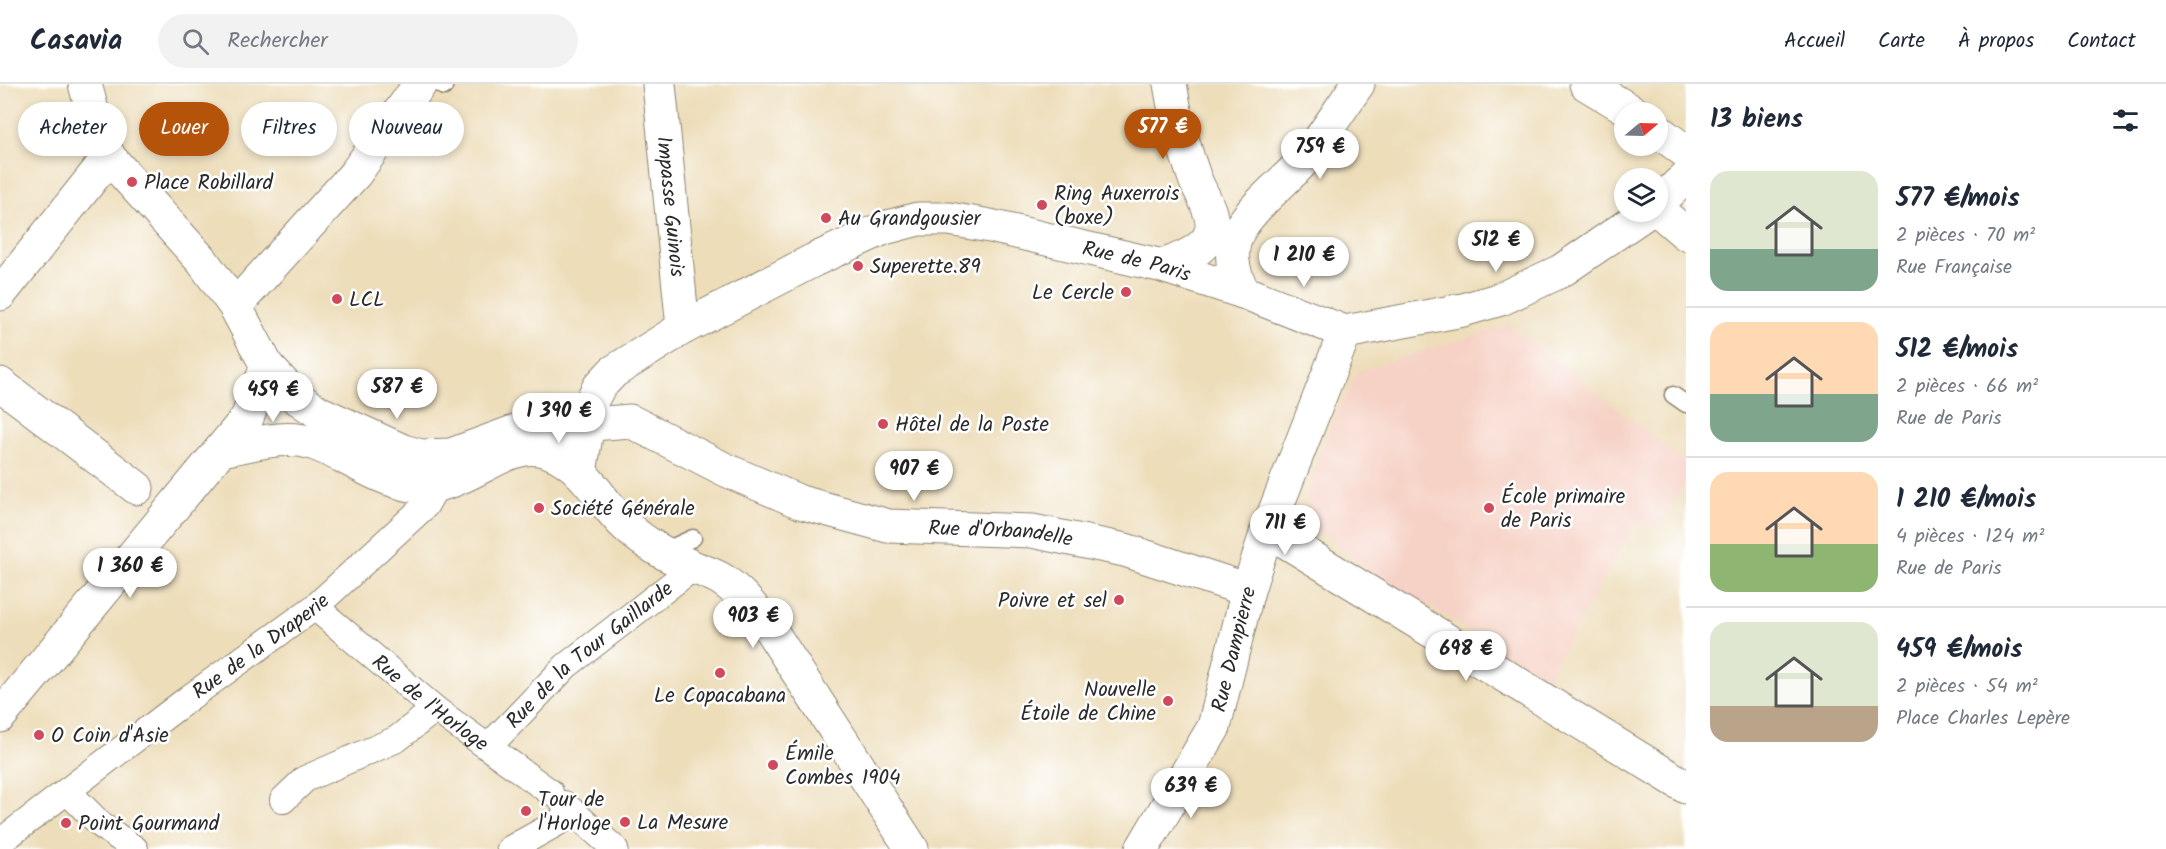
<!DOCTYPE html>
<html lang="fr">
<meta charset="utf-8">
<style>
body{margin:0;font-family:Kalam,sans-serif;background:#f2f2f3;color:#1f2937;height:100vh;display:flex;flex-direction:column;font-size:22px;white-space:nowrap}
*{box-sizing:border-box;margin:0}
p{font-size:20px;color:#747a83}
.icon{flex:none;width:33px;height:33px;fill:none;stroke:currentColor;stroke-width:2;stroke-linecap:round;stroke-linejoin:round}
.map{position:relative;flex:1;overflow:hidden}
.drawer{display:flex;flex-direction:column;background:#fff;width:480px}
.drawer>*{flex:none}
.guide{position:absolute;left:18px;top:18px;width:570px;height:54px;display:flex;gap:12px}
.needle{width:39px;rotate:71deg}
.tools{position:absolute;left:1614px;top:18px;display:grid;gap:12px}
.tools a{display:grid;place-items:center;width:54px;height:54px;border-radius:50%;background:#fff;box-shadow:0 3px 9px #0003;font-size:30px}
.price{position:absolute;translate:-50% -51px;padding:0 14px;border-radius:21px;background:#fff;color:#222;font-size:20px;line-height:39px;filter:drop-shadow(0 2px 3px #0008)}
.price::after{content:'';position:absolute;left:50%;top:36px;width:18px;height:14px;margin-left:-9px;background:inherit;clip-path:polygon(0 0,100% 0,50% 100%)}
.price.on{background:#b45309;color:#fff}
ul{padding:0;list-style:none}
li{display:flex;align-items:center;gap:18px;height:150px;padding:0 24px}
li+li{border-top:2px solid #e0e1e3}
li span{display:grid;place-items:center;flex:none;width:168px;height:120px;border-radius:18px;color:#555}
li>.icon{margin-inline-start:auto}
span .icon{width:72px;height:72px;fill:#fffc;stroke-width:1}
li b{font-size:26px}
h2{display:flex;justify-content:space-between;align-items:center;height:72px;padding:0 24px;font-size:26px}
.pill{padding:0 21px;border-radius:27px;background:#fff;box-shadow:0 3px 9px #0003;font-size:21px;line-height:54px}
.pill.on{background:#b45309;color:#fff}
header{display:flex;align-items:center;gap:36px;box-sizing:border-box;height:84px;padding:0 30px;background:#fff;border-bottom:2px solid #e0e1e3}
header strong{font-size:28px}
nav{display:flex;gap:33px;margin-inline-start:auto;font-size:21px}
.search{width:420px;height:54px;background:#f2f2f3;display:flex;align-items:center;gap:15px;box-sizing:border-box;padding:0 21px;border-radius:33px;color:#747a83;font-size:22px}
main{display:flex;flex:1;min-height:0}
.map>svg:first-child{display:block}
.built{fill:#f6d1c5}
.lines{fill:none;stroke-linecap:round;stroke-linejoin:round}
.service-casing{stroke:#8c8472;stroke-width:19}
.pedestrian-casing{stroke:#8c8472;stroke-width:28}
.minor-casing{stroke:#8c8472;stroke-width:35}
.service{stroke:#fff;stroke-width:16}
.pedestrian{stroke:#fff;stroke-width:26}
.minor{stroke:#fff;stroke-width:33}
.poi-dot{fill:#d1495b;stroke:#fff;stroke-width:2}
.labels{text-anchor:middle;stroke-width:5;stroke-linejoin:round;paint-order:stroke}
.poi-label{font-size:21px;fill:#2b2b2b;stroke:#fff;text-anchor:start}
.street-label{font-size:21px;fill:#2b2b2b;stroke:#fff}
</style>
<header>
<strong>Casavia</strong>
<div class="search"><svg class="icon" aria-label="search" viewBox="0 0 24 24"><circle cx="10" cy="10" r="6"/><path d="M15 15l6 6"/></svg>Rechercher</div>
<nav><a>Accueil</a><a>Carte</a><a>À propos</a><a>Contact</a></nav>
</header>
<main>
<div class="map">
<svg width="1686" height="765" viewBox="0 0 1686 765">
<rect width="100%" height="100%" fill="#fff"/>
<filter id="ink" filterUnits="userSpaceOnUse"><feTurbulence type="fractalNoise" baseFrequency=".0167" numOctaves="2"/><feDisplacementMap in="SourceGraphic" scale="12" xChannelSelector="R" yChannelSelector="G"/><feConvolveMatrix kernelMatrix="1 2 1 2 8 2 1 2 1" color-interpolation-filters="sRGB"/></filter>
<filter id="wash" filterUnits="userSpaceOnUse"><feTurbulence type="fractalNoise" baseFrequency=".008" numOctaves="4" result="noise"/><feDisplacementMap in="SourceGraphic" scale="24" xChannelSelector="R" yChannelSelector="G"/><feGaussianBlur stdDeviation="1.35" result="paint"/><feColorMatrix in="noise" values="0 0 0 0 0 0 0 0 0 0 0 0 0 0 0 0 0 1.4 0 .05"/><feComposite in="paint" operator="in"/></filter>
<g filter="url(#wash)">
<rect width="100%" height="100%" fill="#edddb9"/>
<path class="built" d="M 1506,238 L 1686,379 L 1686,397 L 1656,447 L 1637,437 L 1547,594 L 1363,482 L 1314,443 L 1306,412 L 1329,347 L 1358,287 L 1506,242 Z"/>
</g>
<g filter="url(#ink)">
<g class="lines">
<defs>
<path id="service" d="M 439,0 L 444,3
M 1673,311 L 1686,320
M 662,468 L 693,454"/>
<g id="pedestrian">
<path id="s1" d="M 315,523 L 435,625 L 550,708"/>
<path id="s2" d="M 489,662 L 566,582 L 694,483"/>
<path d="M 67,707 L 101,741 L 135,765"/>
<path d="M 283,716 L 305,695 L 397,655 L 435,625"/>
<path d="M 564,720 L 615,765"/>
<path id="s3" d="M 0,758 L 189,614 L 315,523 L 425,422 L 437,401"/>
<path d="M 510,765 L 575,729"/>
</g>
<g id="minor">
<path id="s4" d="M 85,0 L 97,45 L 109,73 L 203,178 L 235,222 L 267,282 L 296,313 L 318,328 L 403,367 L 421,372 L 451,371 L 519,346 L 630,337 L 726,386 L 800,418 L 888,442 L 1032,447 L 1125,466 L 1248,506"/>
<path id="s5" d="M 659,0 L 683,244"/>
<path d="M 1586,0 L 1633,28"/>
<path d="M 1658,47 L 1686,68"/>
<path d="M 1658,119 L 1686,93"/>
<path d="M 1658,126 L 1686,150"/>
<path d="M 1163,182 C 1180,175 1205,167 1211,148 C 1216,131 1201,110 1195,95 C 1184,65 1175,32 1170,0"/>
<path d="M 1243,208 C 1235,191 1229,175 1235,155 C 1244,128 1285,98 1304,76 C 1324,52 1340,25 1358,0"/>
<path d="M 0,210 L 109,73"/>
<path d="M 235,222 L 355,90 L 420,0"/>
<path d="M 0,300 L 137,404"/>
<path d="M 221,366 C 251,361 286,349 315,360 C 348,372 376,395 411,401 C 460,411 501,358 539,365 C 580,372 598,416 626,442 C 646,461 670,473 695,484 C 705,488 716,491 724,497 C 742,509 754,526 768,542 L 912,765"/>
<path id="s6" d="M 580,388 L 592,316 L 599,303 L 613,288 L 683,244 L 814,176 L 884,144 L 918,135 L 949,135 L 990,142 L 1163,182 L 1243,208 L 1345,248 L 1463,226 L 1501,215 L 1561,187 L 1647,128"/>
<path d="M 1266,450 L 1285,457 L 1686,703"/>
<path d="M 0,632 L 247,334 L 267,282"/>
<path id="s7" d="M 1142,765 L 1214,643 L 1248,506 L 1266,450 L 1345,248"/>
</g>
</defs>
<use href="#service" class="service-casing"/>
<use href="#pedestrian" class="pedestrian-casing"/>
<use href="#minor" class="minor-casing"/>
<use href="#service" class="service"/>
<use href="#pedestrian" class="pedestrian"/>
<use href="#minor" class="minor"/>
</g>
</g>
<g class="poi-dot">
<circle cx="132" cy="98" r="6"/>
<circle cx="1042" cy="121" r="6"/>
<circle cx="826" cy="134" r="6"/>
<circle cx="858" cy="182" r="6"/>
<circle cx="1126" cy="208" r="6"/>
<circle cx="337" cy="215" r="6"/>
<circle cx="883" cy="340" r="6"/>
<circle cx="539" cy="424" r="6"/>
<circle cx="1489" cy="424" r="6"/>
<circle cx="1119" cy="516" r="6"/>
<circle cx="720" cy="589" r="6"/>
<circle cx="1168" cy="617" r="6"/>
<circle cx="39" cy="651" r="6"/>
<circle cx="773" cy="681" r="6"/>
<circle cx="526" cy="727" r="6"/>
<circle cx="625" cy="738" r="6"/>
<circle cx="66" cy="739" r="6"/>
</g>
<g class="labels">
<g class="poi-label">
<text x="144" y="105">Place Robillard</text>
<text x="1054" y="116">Ring Auxerrois<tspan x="1054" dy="24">(boxe)</tspan></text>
<text x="838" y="141">Au Grandgousier</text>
<text x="870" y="189">Superette.89</text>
<text x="1114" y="215" text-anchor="end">Le Cercle</text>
<text x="349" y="222">LCL</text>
<text x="895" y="347">Hôtel de la Poste</text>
<text x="1501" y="419">École primaire<tspan x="1501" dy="24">de Paris</tspan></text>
<text x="551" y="431">Société Générale</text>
<text x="1107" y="523" text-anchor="end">Poivre et sel</text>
<text x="1156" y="612" text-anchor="end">Nouvelle<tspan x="1156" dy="24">Étoile de Chine</tspan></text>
<text x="720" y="618" text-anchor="middle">Le Copacabana</text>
<text x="51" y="658">O Coin d'Asie</text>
<text x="785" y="676">Émile<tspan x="785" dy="24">Combes 1904</tspan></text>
<text x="538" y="722">Tour de<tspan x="538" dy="24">l'Horloge</tspan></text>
<text x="637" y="745">La Mesure</text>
<text x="78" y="746">Point Gourmand</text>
</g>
<g class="street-label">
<text dy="7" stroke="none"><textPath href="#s5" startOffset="123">Impasse Guinois</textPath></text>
<text dy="7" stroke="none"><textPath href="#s6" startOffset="674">Rue de Paris</textPath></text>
<text dy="7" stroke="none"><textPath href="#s4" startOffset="1128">Rue d'Orbandelle</textPath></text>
<text dy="7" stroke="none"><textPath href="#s3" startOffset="326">Rue de la Draperie</textPath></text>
<text dy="7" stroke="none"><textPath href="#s7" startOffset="222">Rue Dampierre</textPath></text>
<text dy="7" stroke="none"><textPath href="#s2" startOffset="136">Rue de la Tour Gaillarde</textPath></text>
<text dy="7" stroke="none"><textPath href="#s1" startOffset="150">Rue de l'Horloge</textPath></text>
</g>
</g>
</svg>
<div class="tools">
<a><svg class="needle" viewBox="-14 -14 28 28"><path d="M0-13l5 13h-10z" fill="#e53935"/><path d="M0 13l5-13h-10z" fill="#747a83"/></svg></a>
<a><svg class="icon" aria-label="layers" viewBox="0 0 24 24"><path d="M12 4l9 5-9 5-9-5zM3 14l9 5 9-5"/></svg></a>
</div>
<b class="price on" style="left:1163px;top:76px">577 €</b>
<b class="price" style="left:1320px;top:96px">759 €</b>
<b class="price" style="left:1496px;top:189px">512 €</b>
<b class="price" style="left:1304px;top:204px">1 210 €</b>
<b class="price" style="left:397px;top:336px">587 €</b>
<b class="price" style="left:273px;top:339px">459 €</b>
<b class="price" style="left:559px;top:360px">1 390 €</b>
<b class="price" style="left:914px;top:418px">907 €</b>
<b class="price" style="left:1285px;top:472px">711 €</b>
<b class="price" style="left:130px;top:515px">1 360 €</b>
<b class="price" style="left:753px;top:565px">903 €</b>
<b class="price" style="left:1466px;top:598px">698 €</b>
<b class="price" style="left:1191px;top:735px">639 €</b>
<div class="guide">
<a class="pill">Acheter</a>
<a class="pill on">Louer</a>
<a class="pill">Filtres</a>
<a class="pill">Nouveau</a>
</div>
</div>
<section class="drawer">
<h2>13 biens<svg class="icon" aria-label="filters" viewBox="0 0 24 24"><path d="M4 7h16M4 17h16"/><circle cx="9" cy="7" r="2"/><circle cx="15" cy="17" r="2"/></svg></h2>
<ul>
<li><span style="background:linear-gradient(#dfe7d0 65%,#7fa58c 0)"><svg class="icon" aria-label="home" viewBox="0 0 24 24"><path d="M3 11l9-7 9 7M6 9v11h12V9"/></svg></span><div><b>577 €/mois</b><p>2 pièces · 70 m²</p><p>Rue Française</p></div></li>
<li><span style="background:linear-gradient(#ffd9b3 60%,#7fa58c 0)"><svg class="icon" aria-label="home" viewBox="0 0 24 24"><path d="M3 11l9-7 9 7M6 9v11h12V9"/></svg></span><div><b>512 €/mois</b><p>2 pièces · 66 m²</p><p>Rue de Paris</p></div></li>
<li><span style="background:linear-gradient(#ffd9b3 60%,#8fb573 0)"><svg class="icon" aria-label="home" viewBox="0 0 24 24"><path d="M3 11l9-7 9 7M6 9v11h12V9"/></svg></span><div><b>1 210 €/mois</b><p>4 pièces · 124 m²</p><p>Rue de Paris</p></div></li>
<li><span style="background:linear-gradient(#dfe7d0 70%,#b9a48a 0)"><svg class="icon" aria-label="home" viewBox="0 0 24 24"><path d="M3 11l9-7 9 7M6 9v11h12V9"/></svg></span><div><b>459 €/mois</b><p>2 pièces · 54 m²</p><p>Place Charles Lepère</p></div></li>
</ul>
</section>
</main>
